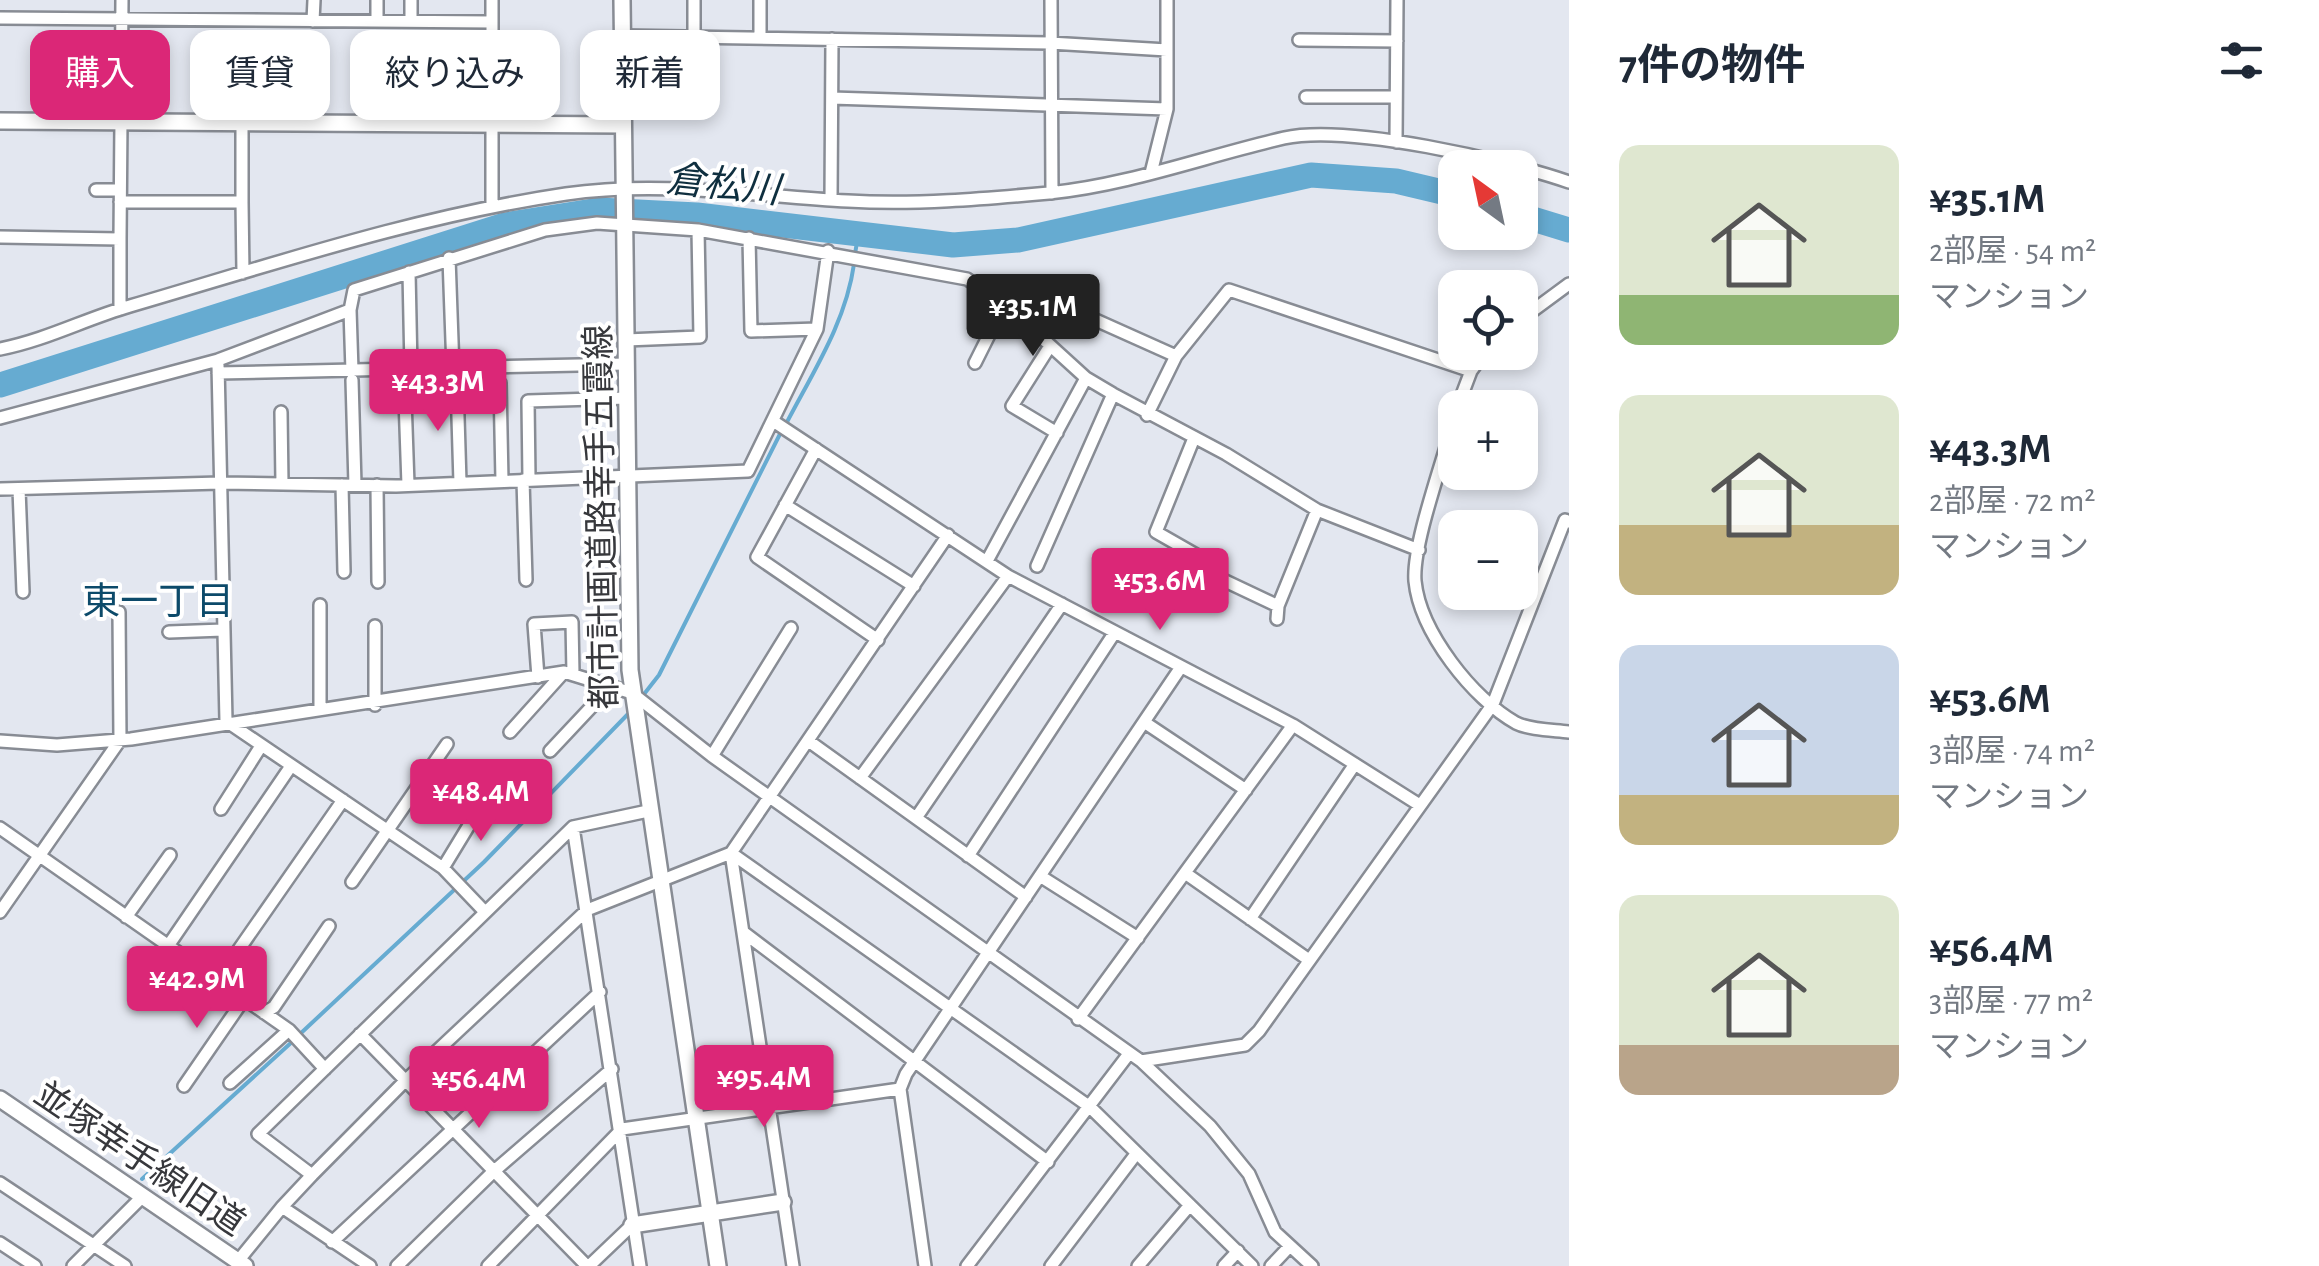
<!DOCTYPE html>
<html lang="ja">
<meta charset="utf-8">
<style>
body{margin:0;font-family:"Alegreya Sans","Noto Sans JP",sans-serif;background:#f6f6f7;color:#1f2937;height:100vh;display:flex;flex-direction:column;font-size:38px;white-space:nowrap}
*{box-sizing:border-box;margin:0}
p{font-size:32px;color:#747a83}
.icon{flex:none;width:55px;height:55px;fill:none;stroke:currentColor;stroke-width:2;stroke-linecap:round;stroke-linejoin:round}
.map{position:relative;flex:1;overflow:hidden}
.panel{display:flex;flex-direction:column;background:#fff;width:750px}
.panel>*{flex:none}
.banner{position:absolute;left:30px;top:30px;width:950px;height:90px;display:flex;gap:20px}
.needle{width:65px;rotate:327deg}
.controls{position:absolute;left:1438px;top:150px;display:grid;gap:20px}
.controls a{display:grid;place-items:center;width:100px;height:100px;border-radius:20px;background:#fff;box-shadow:0 5px 15px #0003;font-size:50px}
.price{position:absolute;translate:-50% -85px;padding:0 22px;border-radius:10px;background:#db2777;color:#fff;font-size:32px;line-height:65px;filter:drop-shadow(0 2px 5px #0008)}
.price::after{content:'';position:absolute;left:50%;top:60px;width:30px;height:22px;margin-left:-15px;background:inherit;clip-path:polygon(0 0,100% 0,50% 100%)}
.price.current{background:#222;color:#fff}
ul{padding:0;list-style:none}
li{display:flex;align-items:center;gap:30px;height:250px;padding:0 50px}
li span{display:grid;place-items:center;flex:none;width:280px;height:200px;border-radius:20px;color:#555}
li>.icon{margin-inline-start:auto}
span .icon{width:120px;height:120px;fill:#fffc;stroke-width:1}
li b{font-size:42px}
h2{display:flex;justify-content:space-between;align-items:center;height:120px;padding:0 50px;font-size:42px}
.chip{padding:0 35px;border-radius:20px;background:#fff;box-shadow:0 5px 15px #0003;font-size:35px;line-height:90px}
.chip.current{background:#db2777;color:#fff}
main{display:flex;flex:1;min-height:0}
.map>svg:first-child{display:block}
.lines{fill:none;stroke-linecap:round;stroke-linejoin:round}
.stream{stroke:#66abd1;stroke-width:4}
.river{stroke:#66abd1;stroke-width:25}
.street-casing{stroke:#888c94;stroke-width:16}
.secondary-casing{stroke:#888c94;stroke-width:20}
.street{stroke:#fff;stroke-width:11}
.secondary{stroke:#fff;stroke-width:15}
.labels{text-anchor:middle;stroke-width:8;stroke-linejoin:round;paint-order:stroke}
.street-label{font-size:35px;fill:#37383c;stroke:#fff}
.water-label{font-size:38px;font-style:italic;fill:#0f2f3f;stroke:#fff}
.neighbourhood-label{font-size:38px;fill:#0c4a6a;stroke:#fff}
</style>
<main>
<div class="map">
<svg width="1569" height="1266" viewBox="0 0 1569 1266">
<rect width="100%" height="100%" fill="#e3e7f0"/>
<g class="lines">
<path class="stream" d="M 855,254 L 858,236
M 786,424 C 813,372 846,322 854,264
M 641,698 L 659,675 L 781,432
M 300,1034 L 484,862 L 629,713
M 142,1179 L 293,1041"/>
<path class="river" d="M 1520,215 L 1569,230
M 0,385 L 505,225 L 599,210 L 697,215 L 953,245 L 1018,240 L 1311,175 L 1396,181 L 1455,195"/>
<defs>
<path id="street" d="M 492,0 L 492,205
M 760,0 L 760,38
M 1051,0 L 1052,193
M 0,18 L 491,22
M 313,21 L 314,0
M 377,21 L 377,0
M 411,21 L 411,0
M 623,36 L 1050,43 L 1167,50
M 694,37 L 694,0
M 1299,40 L 1397,41
M 1306,97 L 1396,97
M 832,98 L 1167,109
M 1396,142 L 1397,0
M 1151,173 L 1167,109 L 1167,0
M 96,190 L 120,190
M 831,200 L 832,39
M 120,202 L 242,202 L 243,273
M 242,202 L 242,124
M 0,237 L 120,239 L 122,0
M 749,238 L 751,331 L 817,329
M 120,239 L 120,309
M 449,258 L 453,369
M 409,272 L 411,369
M 1520,320 L 1569,284
M 1023,321 L 1042,296 L 1176,356 L 1229,290 L 1471,371
M 626,340 L 700,337 L 698,230
M 1050,346 L 1012,406 L 1057,433
M 0,349 C 46,340 85,319 130,306 C 274,264 417,216 566,194 C 659,180 755,196 848,201 C 914,205 983,199 1049,193 C 1129,185 1206,156 1284,138 C 1348,124 1506,160 1569,182
M 975,363 L 1004,305
M 218,365 L 226,721
M 404,370 L 408,485
M 352,371 L 350,310 L 354,290 L 545,230 L 597,223 L 698,230 L 967,279 L 1008,307 L 1086,378 L 1113,394 L 1226,454 L 1317,510 L 1419,550
M 218,373 L 626,364
M 352,380 L 355,485
M 500,383 L 502,481
M 457,384 L 460,483
M 1457,408 L 1471,371 L 1485,352
M 281,412 L 282,484
M 1147,415 L 1176,356
M 1455,416 C 1445,456 1412,544 1415,581 C 1420,632 1473,699 1516,723 C 1530,730 1553,730 1569,732
M 0,418 L 218,360 L 350,310
M 773,421 L 1008,576 L 1293,725 L 1418,804
M 1194,438 L 1156,532 L 1219,568 L 1221,579 L 1278,606
M 816,449 L 757,557 L 878,640
M 529,479 L 528,401 L 627,398
M 523,480 L 526,580
M 342,485 L 344,572
M 377,485 L 378,582
M 0,489 L 220,483 L 396,486 L 748,471 L 817,329 L 828,251
M 19,489 L 23,592
M 785,505 L 914,586
M 987,561 L 1086,378
M 1037,566 L 1113,394
M 1277,619 L 1278,606 L 1317,510
M 375,626 L 375,705
M 169,632 L 223,630
M 538,677 L 534,624 L 572,622 L 573,674
M 320,709 L 320,605
M 226,721 L 443,868 L 485,912
M 1144,722 L 1246,790
M 510,732 L 564,672
M 0,741 L 57,745 L 131,739 L 564,672 L 632,693 L 712,756 L 1141,1061 L 1210,1126 L 1249,1174 L 1275,1232 L 1312,1266
M 810,742 L 1026,897
M 550,751 L 611,686
M 712,756 L 791,628
M 860,778 L 1008,576
M 221,809 L 261,746
M 916,818 L 1062,604
M 573,827 L 640,1266
M 0,828 L 289,1030 L 325,1069
M 731,853 L 1090,1107 L 1252,1266
M 731,853 L 793,1266
M 968,856 L 1115,632
M 443,868 L 485,799
M 1185,873 L 1309,960
M 1040,876 L 1138,938
M 352,882 L 447,744
M 0,912 L 120,740 L 119,612
M 126,917 L 170,855
M 1250,919 L 1355,764
M 743,932 L 1048,1162
M 168,946 L 291,766
M 217,981 L 343,800
M 264,1013 L 274,1007 L 329,926
M 1078,1019 L 1293,725
M 360,1034 L 587,1266
M 1141,1061 L 1245,1045 L 1259,1031 L 1493,704 L 1565,520 L 1569,522
M 230,1083 L 289,1030
M 184,1086 L 244,999
M 312,1175 L 405,1081 L 587,910 L 731,853 L 948,535
M 0,1183 L 125,1266
M 332,1242 L 600,992
M 0,1243 L 35,1266
M 238,1261 L 282,1207
M 73,1266 L 143,1196
M 370,1266 L 282,1207 L 312,1175 L 258,1134 L 573,827 L 648,811
M 397,1266 L 493,1172 L 612,1069
M 488,1266 L 622,1129 L 900,1089
M 589,1266 L 632,1225
M 925,1266 L 900,1089 L 906,1074 L 1181,667
M 967,1266 L 1128,1055
M 1051,1266 L 1136,1154
M 1138,1266 L 1190,1205
M 1224,1266 L 1238,1251
M 1271,1266 L 1288,1248"/>
<path id="secondary" d="M 622,0 L 630,670 L 718,1266
M 0,121 L 623,125
M 0,1099 L 245,1266
M 632,1225 L 783,1202"/>
</defs>
<use href="#street" class="street-casing"/>
<use href="#secondary" class="secondary-casing"/>
<use href="#street" class="street"/>
<use href="#secondary" class="secondary"/>
</g>
<g class="labels">
<g class="street-label">
<text transform="translate(601 517) rotate(-91)" y="12">都市計画道路幸手五霞線</text>
<text transform="translate(140 1158) rotate(34)" y="12">並塚幸手線旧道</text>
</g>
<g class="water-label">
<text transform="translate(723 184) rotate(6)" y="13">倉松川</text>
</g>
<g class="neighbourhood-label">
<text x="158" y="614">東一丁目</text>
</g>
</g>
</svg>
<div class="controls">
<a><svg class="needle" viewBox="-14 -14 28 28"><path d="M0-13l5 13h-10z" fill="#e53935"/><path d="M0 13l5-13h-10z" fill="#747a83"/></svg></a>
<a><svg class="icon" aria-label="locate" viewBox="0 0 24 24"><circle cx="12" cy="12" r="6"/><path d="M12 2v4M12 18v4M2 12h4M18 12h4"/></svg></a>
<a>+</a>
<a>−</a>
</div>
<b class="price current" style="left:1033px;top:359px">¥35.1M</b>
<b class="price" style="left:438px;top:434px">¥43.3M</b>
<b class="price" style="left:1160px;top:633px">¥53.6M</b>
<b class="price" style="left:481px;top:844px">¥48.4M</b>
<b class="price" style="left:197px;top:1031px">¥42.9M</b>
<b class="price" style="left:764px;top:1130px">¥95.4M</b>
<b class="price" style="left:479px;top:1131px">¥56.4M</b>
<div class="banner">
<a class="chip current">購入</a>
<a class="chip">賃貸</a>
<a class="chip">絞り込み</a>
<a class="chip">新着</a>
</div>
</div>
<section class="panel">
<h2>7件の物件<svg class="icon" aria-label="filters" viewBox="0 0 24 24"><path d="M4 7h16M4 17h16"/><circle cx="9" cy="7" r="2"/><circle cx="15" cy="17" r="2"/></svg></h2>
<ul>
<li><span style="background:linear-gradient(#dfe7d0 75%,#8fb573 0)"><svg class="icon" aria-label="home" viewBox="0 0 24 24"><path d="M3 11l9-7 9 7M6 9v11h12V9"/></svg></span><div><b>¥35.1M</b><p>2部屋 · 54 m²</p><p>マンション</p></div></li>
<li><span style="background:linear-gradient(#dfe7d0 65%,#c2b280 0)"><svg class="icon" aria-label="home" viewBox="0 0 24 24"><path d="M3 11l9-7 9 7M6 9v11h12V9"/></svg></span><div><b>¥43.3M</b><p>2部屋 · 72 m²</p><p>マンション</p></div></li>
<li><span style="background:linear-gradient(#c9d6e8 75%,#c2b280 0)"><svg class="icon" aria-label="home" viewBox="0 0 24 24"><path d="M3 11l9-7 9 7M6 9v11h12V9"/></svg></span><div><b>¥53.6M</b><p>3部屋 · 74 m²</p><p>マンション</p></div></li>
<li><span style="background:linear-gradient(#dfe7d0 75%,#b9a48a 0)"><svg class="icon" aria-label="home" viewBox="0 0 24 24"><path d="M3 11l9-7 9 7M6 9v11h12V9"/></svg></span><div><b>¥56.4M</b><p>3部屋 · 77 m²</p><p>マンション</p></div></li>
</ul>
</section>
</main>
